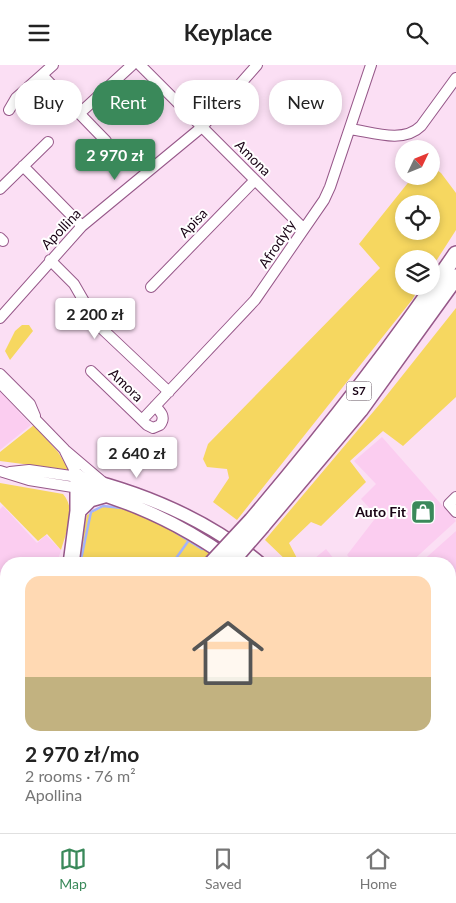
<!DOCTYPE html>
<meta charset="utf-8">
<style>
body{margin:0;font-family:Lato,sans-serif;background:#f6f6f6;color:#222;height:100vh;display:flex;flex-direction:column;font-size:19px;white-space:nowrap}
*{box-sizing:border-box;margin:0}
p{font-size:16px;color:#767676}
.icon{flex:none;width:28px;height:28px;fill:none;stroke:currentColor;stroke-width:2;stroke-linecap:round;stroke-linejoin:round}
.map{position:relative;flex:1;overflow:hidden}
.drawer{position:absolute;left:0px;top:492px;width:456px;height:276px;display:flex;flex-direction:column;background:#fff;border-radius:20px 20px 0 0;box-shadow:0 2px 8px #0003}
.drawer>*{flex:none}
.guide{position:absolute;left:15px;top:15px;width:426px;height:45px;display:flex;gap:10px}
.needle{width:32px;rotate:47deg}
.buttons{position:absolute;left:395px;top:75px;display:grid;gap:10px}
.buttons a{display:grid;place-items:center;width:45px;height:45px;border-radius:50%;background:#fff;box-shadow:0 2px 8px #0003;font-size:25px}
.price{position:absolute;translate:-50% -42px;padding:0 11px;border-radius:5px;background:#fff;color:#222;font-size:16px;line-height:32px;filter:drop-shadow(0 1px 2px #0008)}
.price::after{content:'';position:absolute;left:50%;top:30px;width:15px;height:11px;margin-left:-8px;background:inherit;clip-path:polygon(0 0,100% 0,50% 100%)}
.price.active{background:#3a895a;color:#fff}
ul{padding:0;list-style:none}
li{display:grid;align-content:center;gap:10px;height:265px;padding:0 25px}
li+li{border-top:1px solid #e0e0e0}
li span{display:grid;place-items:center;height:155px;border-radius:15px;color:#555}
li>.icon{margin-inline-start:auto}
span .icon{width:90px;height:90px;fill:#fffc;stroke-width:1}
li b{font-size:21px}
.pill{padding:0 18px;border-radius:20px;background:#fff;box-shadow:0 2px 8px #0003;font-size:18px;line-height:45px}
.pill.active{background:#3a895a;color:#fff}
header{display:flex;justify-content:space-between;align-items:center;height:65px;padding:0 25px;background:#fff;font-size:22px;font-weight:700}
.tabs{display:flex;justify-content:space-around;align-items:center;height:70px;border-top:1px solid #e0e0e0;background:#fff;font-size:14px;color:#767676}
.tabs a{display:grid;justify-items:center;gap:2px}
.tabs .active{color:#3a895a}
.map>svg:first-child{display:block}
.built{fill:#fbcdf0}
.green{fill:#f6d760;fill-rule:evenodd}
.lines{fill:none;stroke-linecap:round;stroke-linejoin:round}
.stream{stroke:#a4b3f9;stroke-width:2.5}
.minor-casing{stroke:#965889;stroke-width:12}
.major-casing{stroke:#965889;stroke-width:15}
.highway-casing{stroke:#965889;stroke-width:18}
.minor{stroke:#fff;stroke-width:10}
.major{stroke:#fff;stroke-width:12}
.highway{stroke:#fff;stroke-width:15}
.highway-bridge-casing{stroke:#965889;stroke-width:18;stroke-linecap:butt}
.highway-bridge{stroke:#fff;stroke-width:15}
.labels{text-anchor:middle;stroke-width:4;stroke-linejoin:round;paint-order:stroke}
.shield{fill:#fff;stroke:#5e4f5b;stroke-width:1}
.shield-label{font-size:12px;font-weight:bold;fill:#190315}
.street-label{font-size:14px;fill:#190315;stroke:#fff}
.poi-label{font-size:14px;font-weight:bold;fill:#190315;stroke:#fff;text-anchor:end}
</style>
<header><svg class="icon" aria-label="menu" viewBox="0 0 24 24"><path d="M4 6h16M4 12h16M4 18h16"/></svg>Keyplace<svg class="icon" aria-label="search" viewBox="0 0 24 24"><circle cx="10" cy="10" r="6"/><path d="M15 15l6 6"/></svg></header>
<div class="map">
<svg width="456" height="768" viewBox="0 0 456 768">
<rect width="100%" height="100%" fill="#fbdff4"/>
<path class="built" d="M 0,326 L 31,360 L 0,385 Z
M 382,372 L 456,456 L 409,499 L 355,499 L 347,490 L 377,451 L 361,434 L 376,419 L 354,396 Z
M 3,441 L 37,478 L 46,470 L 61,485 L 57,499 L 6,499 L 6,565 L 0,578 L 0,444 Z
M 456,466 L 456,555 L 450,559 L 450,499 L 419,499 Z
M 326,484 L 338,499 L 309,499 L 309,498 Z"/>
<path class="green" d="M 431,101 L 441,108 L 456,128 L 456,165 L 431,204 L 431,194 L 404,194 L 404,221 L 420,221 L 412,235 L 237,455 L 213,437 L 229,413 L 227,404 L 207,402 L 203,394 L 208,379 L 380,203 L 359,179 L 411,114 L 409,111 L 431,111 ZM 404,139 L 431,139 L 431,166 L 404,166 Z
M 456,243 L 456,332 L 403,381 L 383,366 L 350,396 L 366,417 L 321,461 L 311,457 L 289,478 L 300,499 L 290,499 L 265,475 L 379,340 Z
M 22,260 L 29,260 L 33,266 L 10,295 L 5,286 L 15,266 Z
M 34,360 L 58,387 L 69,405 L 0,396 L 0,387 Z
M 0,418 L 63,429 C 77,445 66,467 61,485 L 47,469 L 38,476 L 0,437 Z
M 110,441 C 146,446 181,468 211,487 L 200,499 L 78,499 L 87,450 L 103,442 Z
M 0,614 C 5,635 12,660 0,680 Z
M 6,741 L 6,762 L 427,762 L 430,768 L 0,768 L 0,746 Z"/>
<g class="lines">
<path class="stream" d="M 175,467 L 202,484
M 80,499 L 91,447 L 103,441 L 122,443
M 172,499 L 189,475"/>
<defs>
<path id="minor" d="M 140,0 L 304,164
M 42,10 L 106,76
M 9,45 L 16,33 L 53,0
M 80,48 L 132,0
M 350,64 C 372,67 403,79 421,61 L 456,13
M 23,101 L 82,161
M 0,124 L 48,77
M 0,173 L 3,176
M 50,195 L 74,219 L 97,259 L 169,327
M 151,222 L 255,115
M 0,253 L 82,161 L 202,62 L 257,0
M 91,306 L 147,360 L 153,363 L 160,360 C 166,352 161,347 155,341
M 0,309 L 30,339 L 35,351
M 0,318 L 65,385 L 105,419
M 142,355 L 255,235 L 324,135 L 330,122 L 371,0
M 65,386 L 78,412
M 0,406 L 29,415 L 79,423
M 10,407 L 29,405 L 78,412
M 456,432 L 449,439 L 456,447
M 450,566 L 456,562
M 450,704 L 456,700
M 450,718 L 456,726"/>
<path id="major" d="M 78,412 C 145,428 207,454 261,499
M 79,423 C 135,437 182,460 229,493
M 450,744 L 456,754
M 446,762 L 450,768"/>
<path id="highway" d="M 78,446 L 90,434 L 104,430
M 252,455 C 325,369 393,282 456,189
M 262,461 L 360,345 L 456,212
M 71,499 L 78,446 L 78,412
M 0,691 L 6,682
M 0,717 L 6,711"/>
</defs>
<use href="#minor" class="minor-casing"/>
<use href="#major" class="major-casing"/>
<use href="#highway" class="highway-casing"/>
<use href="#minor" class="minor"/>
<use href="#major" class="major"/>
<use href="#highway" class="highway"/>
<defs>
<path id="highway-bridge" d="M 211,499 L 252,455
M 229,499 L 262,461"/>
</defs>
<use href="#highway-bridge" class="highway-bridge-casing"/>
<use href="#highway-bridge" class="highway-bridge"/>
</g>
<defs>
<symbol id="shop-square" viewBox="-11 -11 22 22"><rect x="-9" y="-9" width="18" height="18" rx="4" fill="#3a895a" stroke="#fff"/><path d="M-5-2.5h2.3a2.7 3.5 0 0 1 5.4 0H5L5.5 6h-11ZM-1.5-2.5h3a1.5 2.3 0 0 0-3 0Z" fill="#fff"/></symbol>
</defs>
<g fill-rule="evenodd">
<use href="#shop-square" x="409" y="433" width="28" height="28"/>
</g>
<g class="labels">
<rect class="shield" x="346.5" y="316.5" width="25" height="19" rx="4"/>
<g class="shield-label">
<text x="359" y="330">S7</text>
</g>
<g class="street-label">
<text transform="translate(253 93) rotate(45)" y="5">Amona</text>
<text transform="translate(193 158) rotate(-46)" y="5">Apisa</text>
<text transform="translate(61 164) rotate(-46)" y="5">Apollina</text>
<text transform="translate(277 179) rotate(-56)" y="5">Afrodyty</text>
<text transform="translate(126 320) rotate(44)" y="5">Amora</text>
</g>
<g class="poi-label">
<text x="406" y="452">Auto Fit</text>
</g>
</g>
</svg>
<div class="buttons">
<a><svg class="needle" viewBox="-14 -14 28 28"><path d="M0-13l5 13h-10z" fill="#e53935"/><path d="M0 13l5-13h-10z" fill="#767676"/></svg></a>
<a><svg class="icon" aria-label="locate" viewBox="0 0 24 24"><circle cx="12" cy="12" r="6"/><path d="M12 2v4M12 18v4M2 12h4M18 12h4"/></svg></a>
<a><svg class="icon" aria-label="layers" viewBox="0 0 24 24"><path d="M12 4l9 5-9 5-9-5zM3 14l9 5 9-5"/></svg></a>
</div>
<b class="price active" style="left:115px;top:116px">2 970 zł</b>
<b class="price" style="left:95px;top:275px">2 200 zł</b>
<b class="price" style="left:137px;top:414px">2 640 zł</b>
<div class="guide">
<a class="pill">Buy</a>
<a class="pill active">Rent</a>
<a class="pill">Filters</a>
<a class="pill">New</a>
</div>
<section class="drawer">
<ul>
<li><span style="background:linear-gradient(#ffd9b3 65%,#c2b280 0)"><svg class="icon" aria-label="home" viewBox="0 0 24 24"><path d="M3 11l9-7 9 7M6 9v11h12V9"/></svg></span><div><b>2 970 zł/mo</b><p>2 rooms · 76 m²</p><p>Apollina</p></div></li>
</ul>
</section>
</div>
<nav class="tabs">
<a class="active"><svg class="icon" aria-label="map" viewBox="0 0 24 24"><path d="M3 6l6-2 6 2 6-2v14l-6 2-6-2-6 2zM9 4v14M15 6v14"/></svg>Map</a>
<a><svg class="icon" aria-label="saved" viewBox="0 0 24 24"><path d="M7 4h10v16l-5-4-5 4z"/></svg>Saved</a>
<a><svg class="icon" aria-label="home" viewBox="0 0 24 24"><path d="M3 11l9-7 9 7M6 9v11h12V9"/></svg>Home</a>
</nav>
